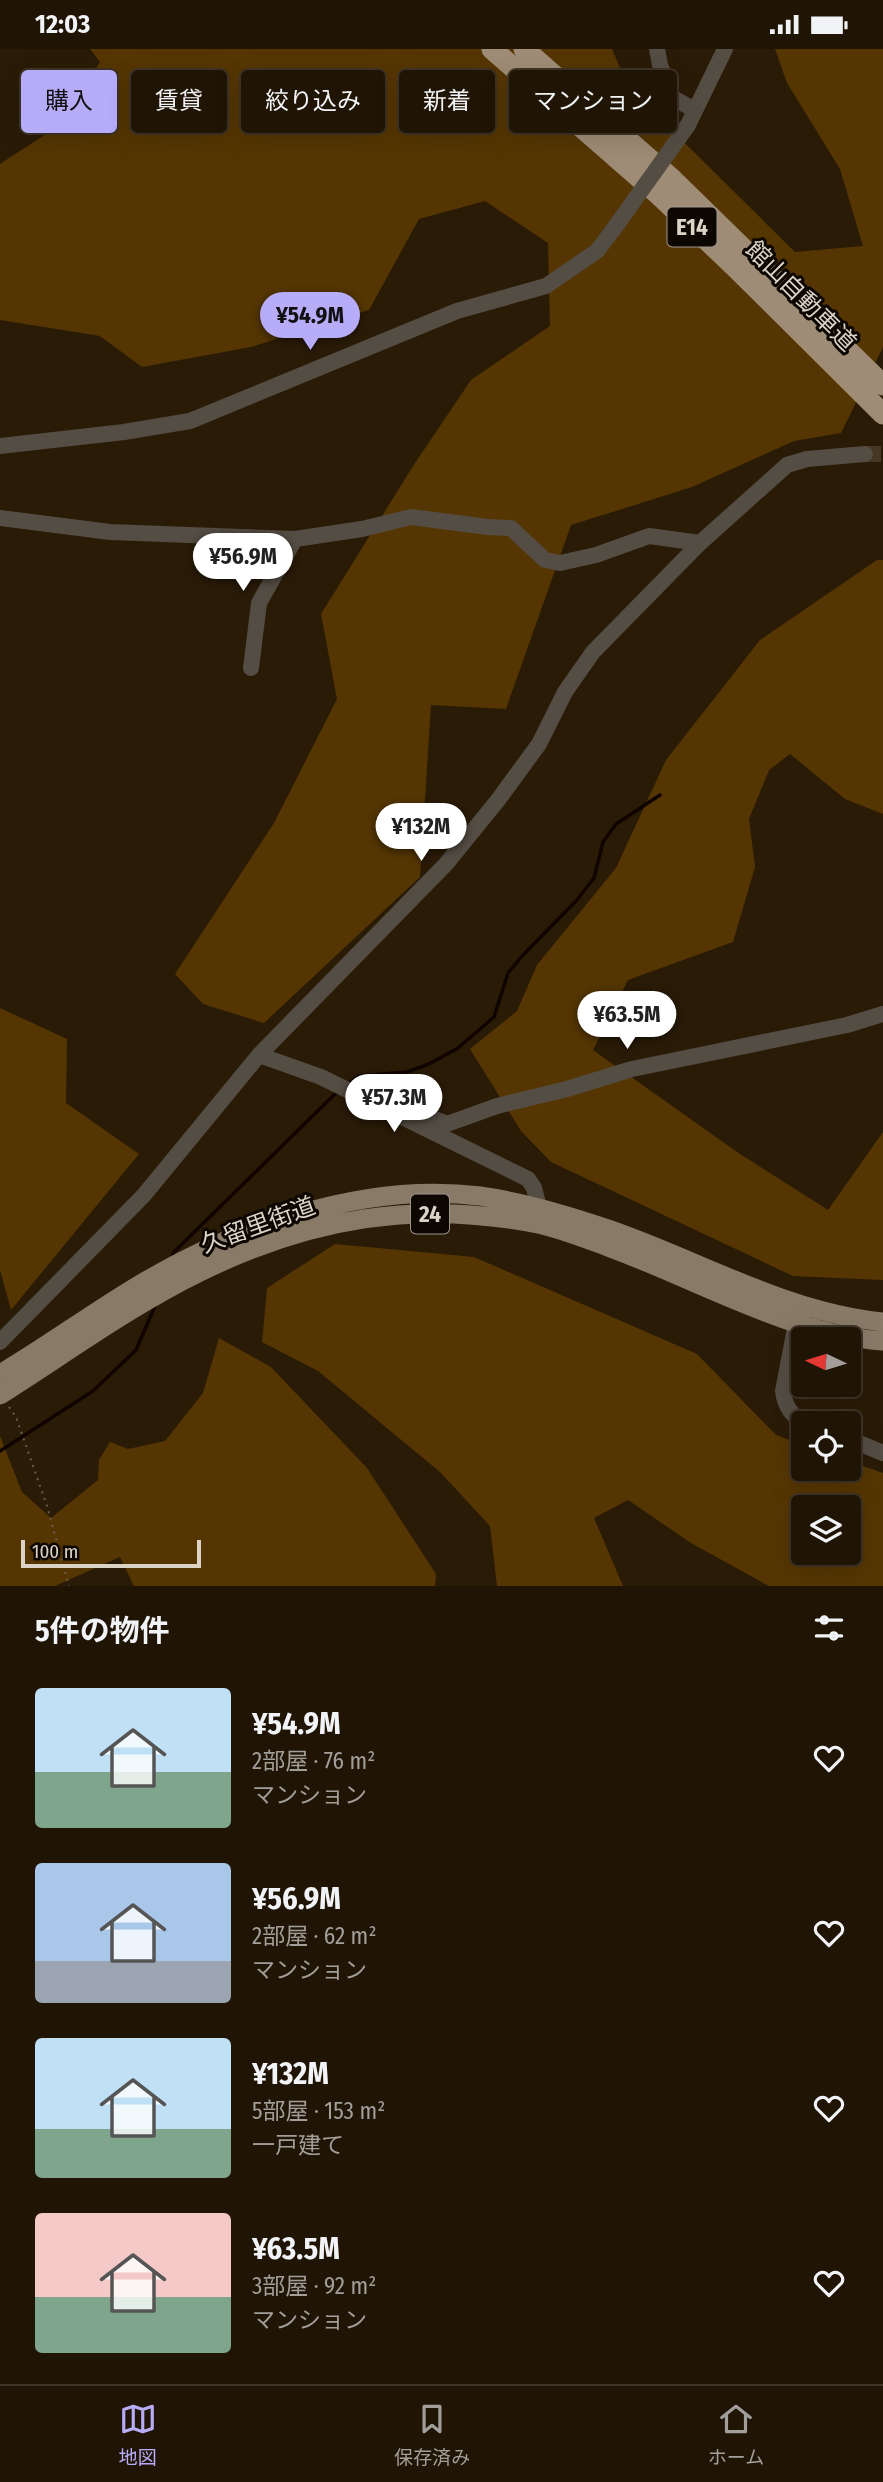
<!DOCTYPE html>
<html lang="ja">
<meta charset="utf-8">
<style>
body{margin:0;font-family:"Fira Sans Condensed","Noto Sans JP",sans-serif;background:#281d0f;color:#f1f3f6;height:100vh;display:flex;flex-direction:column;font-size:26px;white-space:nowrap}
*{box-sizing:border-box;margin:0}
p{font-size:23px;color:#a29e9a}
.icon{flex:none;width:38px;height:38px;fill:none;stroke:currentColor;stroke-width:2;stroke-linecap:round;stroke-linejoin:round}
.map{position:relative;height:1537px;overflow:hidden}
.side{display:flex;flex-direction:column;background:#201405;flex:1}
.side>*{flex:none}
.top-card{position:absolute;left:21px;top:21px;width:842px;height:63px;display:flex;gap:14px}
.needle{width:46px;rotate:274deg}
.tools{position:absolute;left:791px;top:1278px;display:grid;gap:14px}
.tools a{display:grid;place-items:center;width:70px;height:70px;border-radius:7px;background:#201405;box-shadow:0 7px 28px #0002,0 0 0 2px #3d3327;font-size:35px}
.scale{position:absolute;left:21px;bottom:18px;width:180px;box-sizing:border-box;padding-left:7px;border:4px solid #dcd3c7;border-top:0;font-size:19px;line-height:24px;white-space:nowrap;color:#dcd3c7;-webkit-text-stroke:5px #0d0702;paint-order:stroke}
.price{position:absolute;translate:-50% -60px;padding:0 16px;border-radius:24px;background:#fff;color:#222;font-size:23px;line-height:46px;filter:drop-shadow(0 2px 4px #0008)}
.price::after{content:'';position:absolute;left:50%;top:42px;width:21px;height:16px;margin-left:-10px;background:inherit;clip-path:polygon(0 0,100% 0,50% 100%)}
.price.active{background:#b6acf8;color:#111}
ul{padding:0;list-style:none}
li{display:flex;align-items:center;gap:21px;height:175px;padding:0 35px}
li span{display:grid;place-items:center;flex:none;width:196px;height:140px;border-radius:7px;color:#555}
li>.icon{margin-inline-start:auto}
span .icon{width:84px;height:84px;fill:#fffc;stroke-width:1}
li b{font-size:30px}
h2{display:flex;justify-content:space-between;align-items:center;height:84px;padding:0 35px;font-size:30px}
.tag{padding:0 24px;border-radius:7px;background:#201405;box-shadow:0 7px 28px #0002,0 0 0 2px #3d3327;font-size:24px;line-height:63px}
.tag.active{background:#b6acf8;color:#111}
.status{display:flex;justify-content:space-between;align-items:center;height:49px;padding:0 35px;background:#201405;direction:ltr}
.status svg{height:19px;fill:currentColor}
.menu{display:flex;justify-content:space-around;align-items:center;height:98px;border-top:2px solid #3d3327;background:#201405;font-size:19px;color:#a29e9a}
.menu a{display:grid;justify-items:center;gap:4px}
.menu .active{color:#b6acf8}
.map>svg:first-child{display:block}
.green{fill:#553603;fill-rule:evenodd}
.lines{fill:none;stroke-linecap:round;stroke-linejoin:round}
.stream{stroke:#100400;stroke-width:3.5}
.minor-tunnel{stroke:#453724;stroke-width:16;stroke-dasharray:16 8;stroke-linecap:butt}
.path{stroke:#695d4b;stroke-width:2;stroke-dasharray:2 5;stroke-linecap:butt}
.minor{stroke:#544d44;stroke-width:16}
.major{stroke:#897a68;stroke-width:19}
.highway{stroke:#9f8c76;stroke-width:21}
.minor-bridge{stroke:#544d44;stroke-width:16}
.labels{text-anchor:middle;stroke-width:6;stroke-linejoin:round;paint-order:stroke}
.shield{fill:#0d0702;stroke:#9e968c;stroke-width:2}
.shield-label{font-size:23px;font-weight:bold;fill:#dcd3c7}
.street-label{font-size:24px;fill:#dcd3c7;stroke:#0d0702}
</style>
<div class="status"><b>12:03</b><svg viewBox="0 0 49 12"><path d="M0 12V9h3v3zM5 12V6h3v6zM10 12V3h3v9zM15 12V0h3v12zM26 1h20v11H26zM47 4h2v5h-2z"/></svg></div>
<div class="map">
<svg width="883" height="1537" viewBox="0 0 883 1537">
<rect width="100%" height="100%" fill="#2a1b07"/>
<path class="green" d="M 90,0 L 612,0 L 628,38 L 795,203 L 863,197 L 840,120 L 787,34 L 775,0 L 883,0 L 883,298 L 841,384 L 794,392 L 692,438 L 571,476 L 506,660 L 431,656 L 420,828 L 264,974 L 203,955 L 175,925 L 274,774 L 337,650 L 321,565 L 415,414 L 471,331 L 550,277 L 548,194 L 485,152 L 419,170 L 369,261 L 251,298 L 142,318 L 100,287 L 0,271 L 0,115 L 60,76 L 100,13 Z
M 877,511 L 883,511 L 883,765 L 845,750 L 790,705 L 769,721 L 749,770 L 755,818 L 733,893 L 628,931 L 593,1001 L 740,1105 L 828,1161 L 883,1083 L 883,1231 L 793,1227 L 551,1113 L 521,1082 L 470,1000 L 517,962 L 537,916 L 616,819 L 666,711 L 760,591 Z
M 0,959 L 67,990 L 66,1054 L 139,1105 L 11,1261 L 0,1221 Z
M 335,1195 L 474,1208 L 697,1305 L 776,1386 L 803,1396 L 803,1419 L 849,1419 L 849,1412 L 883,1424 L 883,1537 L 769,1537 L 691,1494 L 628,1451 L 594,1469 L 623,1537 L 497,1537 L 490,1477 L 440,1423 L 318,1322 L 262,1293 L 267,1239 ZM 803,1458 L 849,1458 L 849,1503 L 803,1503 Z
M 219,1289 L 271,1318 L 367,1419 L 436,1525 L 435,1537 L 134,1537 L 120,1508 L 55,1537 L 0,1537 L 0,1387 L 22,1443 L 51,1469 L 98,1431 L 99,1411 L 110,1393 L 128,1400 L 165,1392 L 203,1344 Z"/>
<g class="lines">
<path class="stream" d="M 347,1036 L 359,1027 L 407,1023 L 429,1015 L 458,999 L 494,968 L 508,924 L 523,906 L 576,852 L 594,829 L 603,793 L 616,775 L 660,746
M 171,1210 L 174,1203 L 338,1042
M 0,1402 L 93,1342 L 136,1301 L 155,1257"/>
<path class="minor-tunnel" d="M 865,405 L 883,405"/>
<path class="path" d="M 9,1358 L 16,1368 L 47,1457 L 69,1537"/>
<path class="minor" d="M 657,0 L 660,16 L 673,49 L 695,61
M 688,76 L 725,0
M 0,397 L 124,383 L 190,372 L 457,262 L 546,237 L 597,202 L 613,181
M 0,469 L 110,483 L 295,490 L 362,480 L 411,468 L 488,478 L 511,479 L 545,511 L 560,514 L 596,506 L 649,487 L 700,494
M 251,619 L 259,554 L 295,490
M 259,1006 L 321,1028 L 528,1130 L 534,1139 L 539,1158
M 397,1065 L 405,1058 L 447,1075 L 497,1057 L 567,1040 L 632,1020 L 847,976 L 883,965
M 796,1274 L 783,1342 C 785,1358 792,1368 806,1374
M 0,1293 L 144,1146 L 259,1006 L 446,815 L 498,751 L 539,695 L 565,643 L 593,603 L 700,494 L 787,416 L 807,410 L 865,405
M 849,1390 L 883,1404"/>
<path class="major" d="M 0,1325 C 44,1299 85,1269 129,1242 C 230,1180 360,1132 480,1147 C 524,1153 567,1166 608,1180 C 699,1211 786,1264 883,1273
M 0,1346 C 65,1305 129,1258 198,1224 C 309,1169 416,1151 538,1175 C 561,1180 586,1190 608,1198 C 699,1231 785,1284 883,1292"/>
<path class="highway" d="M 492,0 L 658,145 L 733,216 L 883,365
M 524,0 L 672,130 L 883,336"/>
<path class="minor-bridge" d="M 613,181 L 688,76"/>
</g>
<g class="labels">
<g class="shield">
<rect x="667.5" y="158.5" width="49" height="39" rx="5"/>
<rect x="411" y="1145.5" width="38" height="39" rx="5"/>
</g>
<g class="shield-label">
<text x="692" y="186">E14</text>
<text x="430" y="1173">24</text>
</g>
<g class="street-label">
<text transform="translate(801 247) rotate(45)" y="8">館山自動車道</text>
<text transform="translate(258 1176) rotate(-20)" y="8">久留里街道</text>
</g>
</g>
</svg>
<div class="tools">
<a><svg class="needle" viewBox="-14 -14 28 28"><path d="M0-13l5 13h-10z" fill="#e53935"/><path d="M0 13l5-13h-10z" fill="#a29e9a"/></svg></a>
<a><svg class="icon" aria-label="locate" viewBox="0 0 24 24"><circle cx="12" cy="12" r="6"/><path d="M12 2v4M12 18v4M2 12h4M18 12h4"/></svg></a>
<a><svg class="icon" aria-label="layers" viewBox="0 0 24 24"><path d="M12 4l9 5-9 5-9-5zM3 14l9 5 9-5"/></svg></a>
</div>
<div class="scale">100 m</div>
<b class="price active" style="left:310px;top:303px">¥54.9M</b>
<b class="price" style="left:243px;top:544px">¥56.9M</b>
<b class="price" style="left:421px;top:814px">¥132M</b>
<b class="price" style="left:627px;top:1002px">¥63.5M</b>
<b class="price" style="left:394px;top:1085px">¥57.3M</b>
<div class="top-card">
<a class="tag active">購入</a>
<a class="tag">賃貸</a>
<a class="tag">絞り込み</a>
<a class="tag">新着</a>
<a class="tag">マンション</a>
</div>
</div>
<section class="side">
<h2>5件の物件<svg class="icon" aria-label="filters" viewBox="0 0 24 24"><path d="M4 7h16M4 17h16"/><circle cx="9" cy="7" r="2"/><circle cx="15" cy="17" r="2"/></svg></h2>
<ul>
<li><span style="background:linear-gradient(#bfe0f5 60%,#7fa58c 0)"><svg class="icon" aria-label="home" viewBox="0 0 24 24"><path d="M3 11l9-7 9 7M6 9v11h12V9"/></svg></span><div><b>¥54.9M</b><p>2部屋 · 76 m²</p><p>マンション</p></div><svg class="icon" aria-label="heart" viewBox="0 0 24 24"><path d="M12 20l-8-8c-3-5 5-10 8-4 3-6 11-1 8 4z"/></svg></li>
<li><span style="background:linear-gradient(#a9c7e8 70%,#9aa5b1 0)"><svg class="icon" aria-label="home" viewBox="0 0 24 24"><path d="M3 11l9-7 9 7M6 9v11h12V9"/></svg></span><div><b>¥56.9M</b><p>2部屋 · 62 m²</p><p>マンション</p></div><svg class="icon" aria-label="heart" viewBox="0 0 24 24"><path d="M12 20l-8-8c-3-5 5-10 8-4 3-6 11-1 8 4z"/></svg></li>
<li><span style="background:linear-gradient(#bfe0f5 65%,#7fa58c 0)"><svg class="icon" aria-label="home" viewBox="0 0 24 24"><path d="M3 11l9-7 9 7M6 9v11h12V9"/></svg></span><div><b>¥132M</b><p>5部屋 · 153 m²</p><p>一戸建て</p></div><svg class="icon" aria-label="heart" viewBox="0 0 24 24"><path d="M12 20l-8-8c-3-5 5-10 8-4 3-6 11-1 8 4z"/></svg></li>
<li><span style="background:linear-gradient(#f6c9c9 60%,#7fa58c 0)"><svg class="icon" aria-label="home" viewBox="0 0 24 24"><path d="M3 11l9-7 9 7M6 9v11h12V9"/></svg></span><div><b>¥63.5M</b><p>3部屋 · 92 m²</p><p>マンション</p></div><svg class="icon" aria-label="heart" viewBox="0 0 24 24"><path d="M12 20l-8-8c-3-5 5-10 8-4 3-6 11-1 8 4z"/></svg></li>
</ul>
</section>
<nav class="menu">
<a class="active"><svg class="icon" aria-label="map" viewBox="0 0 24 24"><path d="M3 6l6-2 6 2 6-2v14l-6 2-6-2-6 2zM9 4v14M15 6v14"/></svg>地図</a>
<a><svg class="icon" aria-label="saved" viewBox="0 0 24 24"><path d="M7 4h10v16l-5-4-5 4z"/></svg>保存済み</a>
<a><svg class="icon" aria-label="home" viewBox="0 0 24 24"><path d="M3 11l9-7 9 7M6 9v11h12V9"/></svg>ホーム</a>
</nav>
